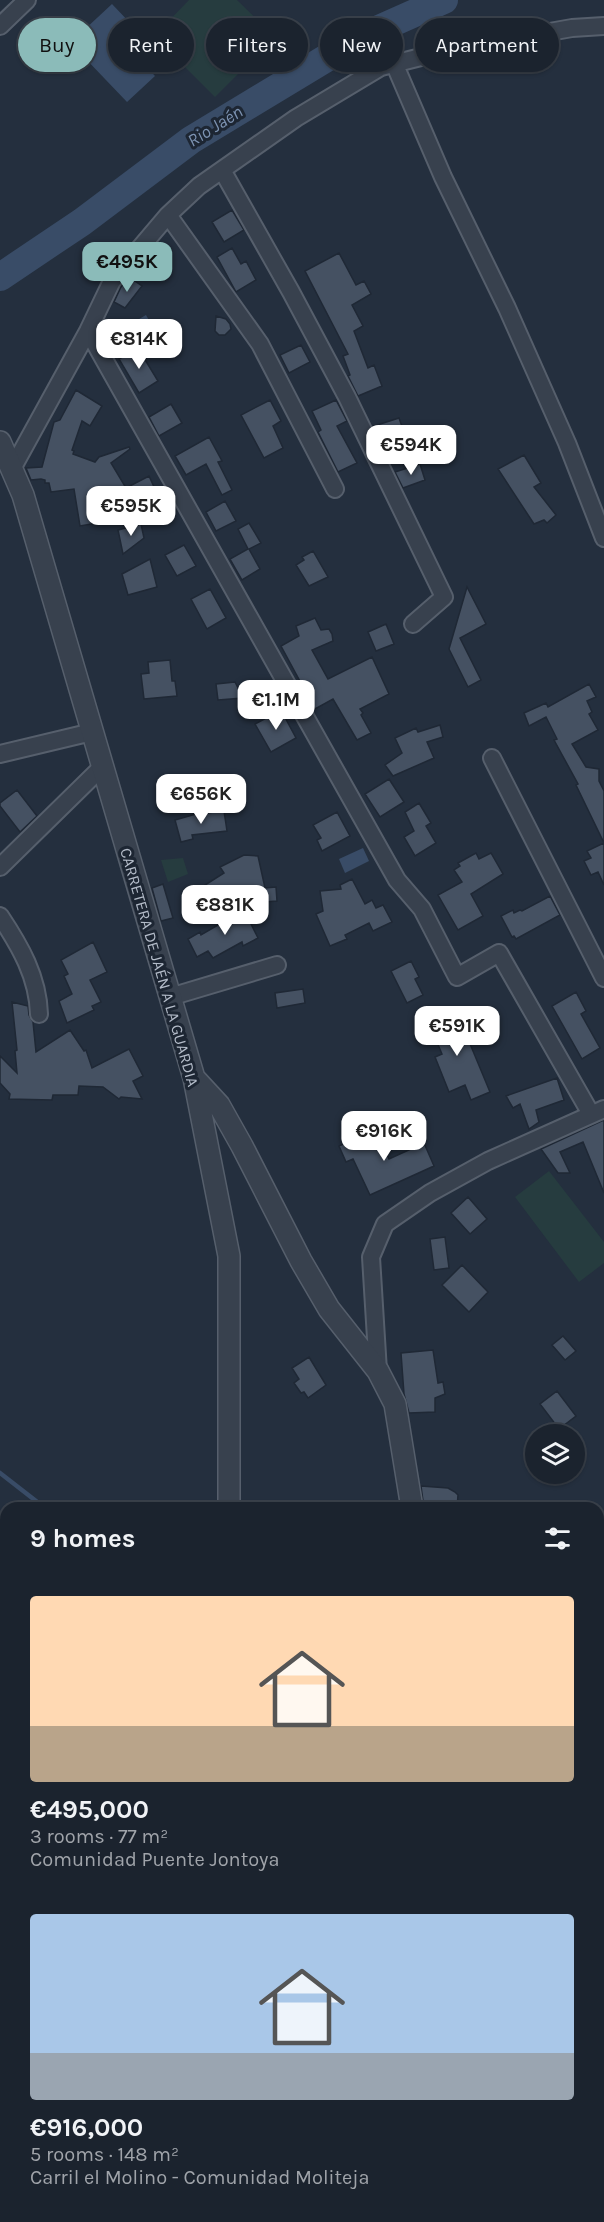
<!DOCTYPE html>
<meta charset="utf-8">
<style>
body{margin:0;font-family:Karla,sans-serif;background:#282f3a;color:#f1f3f6;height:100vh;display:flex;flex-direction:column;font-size:22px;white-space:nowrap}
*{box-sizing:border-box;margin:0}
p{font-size:20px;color:#a0a4aa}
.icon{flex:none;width:33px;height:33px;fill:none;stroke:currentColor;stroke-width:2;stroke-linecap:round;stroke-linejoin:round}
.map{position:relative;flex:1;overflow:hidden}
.sheet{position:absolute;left:0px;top:1502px;width:604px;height:722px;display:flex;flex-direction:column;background:#1b232e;border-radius:18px 18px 0 0;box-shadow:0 2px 4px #0004,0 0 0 2px #39404a}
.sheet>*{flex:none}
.top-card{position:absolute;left:18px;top:18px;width:568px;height:54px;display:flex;gap:12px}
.controls{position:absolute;left:525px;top:1424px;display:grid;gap:12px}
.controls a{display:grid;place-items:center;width:60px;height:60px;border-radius:50%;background:#1b232e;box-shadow:0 2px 4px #0004,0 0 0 2px #39404a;font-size:30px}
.price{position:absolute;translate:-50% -51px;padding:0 14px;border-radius:12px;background:#fff;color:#222;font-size:20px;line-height:39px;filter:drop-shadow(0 2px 3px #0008)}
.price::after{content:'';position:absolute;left:50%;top:36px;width:18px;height:14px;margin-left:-9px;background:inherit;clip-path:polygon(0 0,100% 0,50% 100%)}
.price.current{background:#8bbbb9;color:#111}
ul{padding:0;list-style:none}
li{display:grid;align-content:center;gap:12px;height:318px;padding:0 30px}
li span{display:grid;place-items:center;height:186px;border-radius:6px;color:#555}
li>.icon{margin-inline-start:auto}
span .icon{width:108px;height:108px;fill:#fffc;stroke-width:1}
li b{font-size:26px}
h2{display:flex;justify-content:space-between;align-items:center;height:72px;padding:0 30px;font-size:26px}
.chip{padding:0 21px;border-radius:27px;background:#1b232e;box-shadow:0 2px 4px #0004,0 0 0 2px #39404a;font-size:21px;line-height:54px}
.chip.current{background:#8bbbb9;color:#111}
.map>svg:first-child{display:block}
.green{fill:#263c3f}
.water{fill:#394c67}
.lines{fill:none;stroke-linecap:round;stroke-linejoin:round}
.stream{stroke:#394c67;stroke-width:4.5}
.river{stroke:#394c67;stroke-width:28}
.building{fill:#455162;stroke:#1f2835;stroke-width:1.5}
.minor-casing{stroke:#565f6c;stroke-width:20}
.tertiary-casing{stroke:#565f6c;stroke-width:24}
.path{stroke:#44595c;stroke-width:3;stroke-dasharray:4.5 4.5;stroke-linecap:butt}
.minor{stroke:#38414e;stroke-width:16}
.tertiary{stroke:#38414e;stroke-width:21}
.labels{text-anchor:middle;stroke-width:6;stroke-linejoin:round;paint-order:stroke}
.street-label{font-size:16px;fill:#b4bcc9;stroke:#1d2633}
.water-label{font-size:18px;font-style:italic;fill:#7c92b1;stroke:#1d2633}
</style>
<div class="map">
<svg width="604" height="2222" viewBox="0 0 604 2222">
<rect width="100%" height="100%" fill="#242f3e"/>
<path class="green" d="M 189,0 L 237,0 L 275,37 L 215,97 L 154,36 Z
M 183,858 L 188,874 L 168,882 L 161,860 Z
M 549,1171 L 604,1242 L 604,1263 L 579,1282 L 515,1197 Z"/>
<path class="water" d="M 112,4 L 132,25 L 119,38 L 155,76 L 127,102 L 83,56 L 95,45 L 83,31 Z
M 146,315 L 154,329 L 123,347 L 115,333 Z
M 363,848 L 369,861 L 345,873 L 339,859 Z"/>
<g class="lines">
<path class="stream" d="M 0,1473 L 45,1508
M 598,1744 L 604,1753"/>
<path class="river" d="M 0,277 L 82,222 L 191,140 L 363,36 L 444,0"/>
</g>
<path class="building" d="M 232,210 L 244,230 L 224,242 L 212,222 Z
M 232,248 L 241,264 L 246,261 L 256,280 L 236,292 L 217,257 Z
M 339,253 L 356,285 L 364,281 L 371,294 L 352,305 L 363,326 L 354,331 L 368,368 L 374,365 L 382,386 L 358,396 L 348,376 L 350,375 L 343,356 L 348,354 L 305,271 Z
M 129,277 L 142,286 L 125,308 L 114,302 L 121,287 Z
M 216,316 L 226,319 L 230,324 L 231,329 L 225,335 L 219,335 L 215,331 Z
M 301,345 L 310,362 L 289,373 L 280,355 Z
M 138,348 L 158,381 L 139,393 L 119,359 Z
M 76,390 L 102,406 L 90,426 L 82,421 L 72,450 L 74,451 L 73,454 L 95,462 L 99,457 L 129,447 L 130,449 L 111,463 L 126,488 L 149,476 L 160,500 L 130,514 L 124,505 L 100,507 L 103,522 L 80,526 L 74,489 L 51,492 L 49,483 L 45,483 L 45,480 L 41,479 L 31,480 L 26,468 L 42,467 L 54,422 L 60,420 Z
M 270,400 L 281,421 L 273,426 L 283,448 L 264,458 L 241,415 Z
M 336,400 L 347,421 L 337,426 L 357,463 L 338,472 L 318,432 L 321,430 L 312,411 Z
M 171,404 L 182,423 L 159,436 L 149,417 Z
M 399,418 L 405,435 L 381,442 L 374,426 Z
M 209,437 L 222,461 L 218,462 L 232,490 L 222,495 L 206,464 L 186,475 L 175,456 Z
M 524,455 L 541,483 L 534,487 L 556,515 L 547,523 L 544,520 L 534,524 L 498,469 Z
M 420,464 L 425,480 L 403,488 L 395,472 Z
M 225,501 L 236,521 L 216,531 L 206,512 Z
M 249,523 L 261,543 L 249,549 L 260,569 L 242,580 L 230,559 L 248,549 L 238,529 Z
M 141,524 L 144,538 L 123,554 L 118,530 Z
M 184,545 L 196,566 L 177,576 L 165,555 Z
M 313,551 L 328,577 L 309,586 L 296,565 L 304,560 L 302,557 Z
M 150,559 L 157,587 L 128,595 L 122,574 Z
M 467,587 L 486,624 L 460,638 L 481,680 L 468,687 L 449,649 Z
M 210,589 L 226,618 L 207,629 L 191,599 Z
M 315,618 L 321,630 L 329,629 L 332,634 L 333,641 L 312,650 L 328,679 L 372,657 L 389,694 L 360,709 L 363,713 L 361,715 L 371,733 L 357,740 L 333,699 L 315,709 L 281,646 L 299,636 L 296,626 Z
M 386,624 L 394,644 L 376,651 L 368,632 Z
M 170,660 L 172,681 L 175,681 L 177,696 L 144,699 L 141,674 L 149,673 L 148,662 Z
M 235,682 L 243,698 L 218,700 L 216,684 Z
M 589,684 L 596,697 L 587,701 L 592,712 L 589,714 L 598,730 L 572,744 L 586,767 L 599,769 L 599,781 L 604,791 L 604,885 L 598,872 L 591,875 L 584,861 L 591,858 L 587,851 L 604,843 L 576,785 L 578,784 L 554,740 L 557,739 L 546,717 L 529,726 L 524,713 L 546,703 L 548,707 Z
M 281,710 L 296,738 L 271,752 L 255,724 Z
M 440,725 L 443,737 L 427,742 L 434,758 L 393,776 L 385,765 L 402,753 L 395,738 L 416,728 L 418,732 Z
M 389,779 L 404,802 L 380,817 L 365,794 Z
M 17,790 L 37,816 L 20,832 L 0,806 L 0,803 Z
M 419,803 L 431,823 L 426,826 L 436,843 L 415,856 L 404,837 L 414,831 L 405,812 Z
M 224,811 L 227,831 L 192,835 L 193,839 L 181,842 L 175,820 L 196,814 Z
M 337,812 L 350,836 L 322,851 L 317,840 L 321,838 L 313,825 Z
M 476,853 L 479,859 L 491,853 L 503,874 L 471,894 L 483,916 L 458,930 L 438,895 L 462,882 L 454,870 L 460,866 L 458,863 Z
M 244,855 L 258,856 L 265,888 L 276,887 L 277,901 L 264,902 L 262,897 L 218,908 L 205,885 L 224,873 L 220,867 Z
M 352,879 L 365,904 L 372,900 L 376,908 L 383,905 L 392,922 L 373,931 L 369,923 L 345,935 L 347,939 L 330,946 L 316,914 L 323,911 L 320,891 L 341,889 L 340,885 Z
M 163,884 L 173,918 L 161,921 L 152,888 Z
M 550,896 L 560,915 L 516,939 L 514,936 L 512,937 L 501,916 L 513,910 L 514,913 L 520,910 L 522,911 Z
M 243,908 L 258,938 L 243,946 L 242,942 L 213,958 L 208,951 L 197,957 L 188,939 L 200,932 L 201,935 L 225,921 L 224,919 Z
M 93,942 L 107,972 L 90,980 L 101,1002 L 92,1006 L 94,1010 L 67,1023 L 59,1001 L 72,994 L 64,976 L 68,974 L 61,960 Z
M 411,961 L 419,977 L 415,979 L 423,995 L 407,1003 L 391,971 Z
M 303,989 L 305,1003 L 277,1008 L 275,993 Z
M 576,992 L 586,1011 L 581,1014 L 600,1048 L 582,1059 L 552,1006 Z
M 12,1002 L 28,1006 L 29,1015 L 33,1022 L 36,1052 L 70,1030 L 84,1051 L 86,1050 L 92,1068 L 129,1049 L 143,1076 L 133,1081 L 142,1099 L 121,1097 L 119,1099 L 103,1087 L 79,1086 L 78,1095 L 53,1095 L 52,1100 L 9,1099 L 10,1094 L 0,1083 L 0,1056 L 17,1073 L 15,1051 L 17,1050 Z
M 451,1011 L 457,1026 L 462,1026 L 468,1039 L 490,1092 L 471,1100 L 465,1085 L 449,1092 L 435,1057 L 442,1054 L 428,1021 Z
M 557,1078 L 564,1100 L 536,1110 L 539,1122 L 529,1129 L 520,1104 L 513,1108 L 506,1096 Z
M 604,1120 L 604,1193 L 583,1142 L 560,1152 L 570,1173 L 558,1173 L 541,1149 Z
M 365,1134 L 367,1139 L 378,1134 L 389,1159 L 424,1143 L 434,1166 L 370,1195 L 353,1159 L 346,1162 L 339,1146 Z
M 468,1197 L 487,1219 L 470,1234 L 451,1213 Z
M 445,1237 L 449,1268 L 434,1270 L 430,1239 Z
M 462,1265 L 488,1292 L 469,1312 L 442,1285 Z
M 563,1336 L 576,1351 L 565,1360 L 552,1345 Z
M 433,1350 L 438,1383 L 443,1382 L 445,1394 L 435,1398 L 435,1412 L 409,1413 L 404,1394 L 401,1353 Z
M 309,1357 L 326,1385 L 308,1398 L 304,1392 L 301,1393 L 294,1383 L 299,1379 L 292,1368 Z
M 557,1391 L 576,1416 L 559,1429 L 540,1404 Z
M 421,1486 L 448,1488 L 455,1492 L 458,1495 L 457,1508 L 424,1508 Z"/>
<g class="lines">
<defs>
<path id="minor" d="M 0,26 L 27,0
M 394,63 L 443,177 L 507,308 L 567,443 L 604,538
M 222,170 L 291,292 L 347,397 L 444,597 L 413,624
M 168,215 L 260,344 L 335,489
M 88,331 L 397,880 L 422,909 L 457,977 L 499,953 L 591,1114
M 12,469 L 88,331 L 112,281 L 168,215 L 199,186 L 296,118 L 381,67 L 453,49 L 572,28 L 604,26
M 0,754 L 92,732
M 492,758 L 604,978
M 0,867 L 102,767
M 0,916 C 20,946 38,977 39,1014
M 170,997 L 277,965
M 378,1371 L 371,1257 L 385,1224 L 430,1193 L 488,1161 L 604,1109
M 503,2217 L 509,2222"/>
<path id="tertiary" d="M 0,442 L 23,495 L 194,1078 L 229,1256 L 229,1508
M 195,1079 L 219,1105 L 242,1146 L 301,1261 L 329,1309 L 378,1371 L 395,1404 L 412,1508
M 598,2217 L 601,2222"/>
</defs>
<use href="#minor" class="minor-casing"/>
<use href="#tertiary" class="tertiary-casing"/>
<path class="path" d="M 0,1678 L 6,1684
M 598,2134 L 604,2139
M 0,2174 L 6,2176
M 94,2217 L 105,2222"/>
<use href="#minor" class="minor"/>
<use href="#tertiary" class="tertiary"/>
</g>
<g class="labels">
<g class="street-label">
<text transform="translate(160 967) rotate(74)" y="6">CARRETERA DE JAÉN A LA GUARDIA</text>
</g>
<g class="water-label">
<text transform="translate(215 126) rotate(-32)" y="6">Rio Jaén</text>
</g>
</g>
</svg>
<div class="controls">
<a><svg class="icon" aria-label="layers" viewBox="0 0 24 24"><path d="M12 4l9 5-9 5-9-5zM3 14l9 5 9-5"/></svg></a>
</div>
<b class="price current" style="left:127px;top:293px">€495K</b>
<b class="price" style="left:139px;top:370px">€814K</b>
<b class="price" style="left:411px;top:476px">€594K</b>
<b class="price" style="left:131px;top:537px">€595K</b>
<b class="price" style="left:276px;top:731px">€1.1M</b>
<b class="price" style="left:201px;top:825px">€656K</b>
<b class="price" style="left:225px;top:936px">€881K</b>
<b class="price" style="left:457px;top:1057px">€591K</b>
<b class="price" style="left:384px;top:1162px">€916K</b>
<div class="top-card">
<a class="chip current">Buy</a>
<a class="chip">Rent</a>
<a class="chip">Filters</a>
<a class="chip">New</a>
<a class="chip">Apartment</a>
</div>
<section class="sheet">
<h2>9 homes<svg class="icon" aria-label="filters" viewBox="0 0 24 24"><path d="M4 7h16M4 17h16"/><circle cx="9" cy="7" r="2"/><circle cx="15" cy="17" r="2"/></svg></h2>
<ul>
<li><span style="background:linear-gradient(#ffd9b3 70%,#b9a48a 0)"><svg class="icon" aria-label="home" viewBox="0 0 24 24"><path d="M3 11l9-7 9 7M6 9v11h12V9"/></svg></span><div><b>€495,000</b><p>3 rooms · 77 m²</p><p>Comunidad Puente Jontoya</p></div></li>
<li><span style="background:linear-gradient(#a9c7e8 75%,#9aa5b1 0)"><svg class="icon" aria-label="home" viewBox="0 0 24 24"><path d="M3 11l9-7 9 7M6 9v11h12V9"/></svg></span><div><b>€916,000</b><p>5 rooms · 148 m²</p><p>Carril el Molino - Comunidad Moliteja</p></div></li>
</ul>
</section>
</div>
